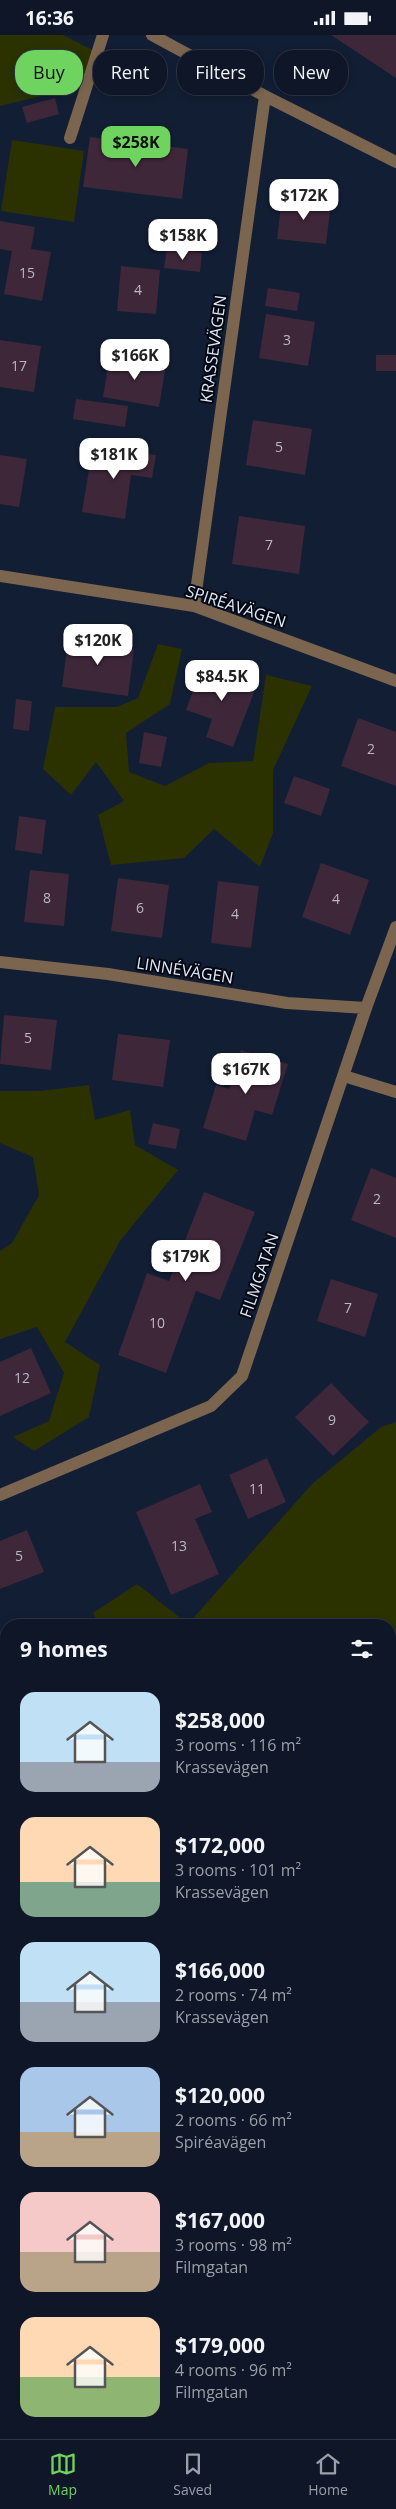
<!DOCTYPE html>
<meta charset="utf-8">
<style>
body{margin:0;font-family:"Open Sans",sans-serif;background:#171f2f;color:#f1f3f6;height:100vh;display:flex;flex-direction:column;font-size:19px;white-space:nowrap}
*{box-sizing:border-box;margin:0}
p{font-size:16px;color:#9b9fa7}
.icon{flex:none;width:28px;height:28px;fill:none;stroke:currentColor;stroke-width:2;stroke-linecap:round;stroke-linejoin:round}
.map{position:relative;flex:1;overflow:hidden}
.details{position:absolute;left:0px;top:1584px;width:396px;height:821px;display:flex;flex-direction:column;background:#0e1627;border-radius:20px 20px 0 0;box-shadow:0 2px 8px #0003,0 0 0 1px #2e3544}
.details>*{flex:none}
.hud{position:absolute;left:15px;top:15px;width:366px;height:45px;display:flex;gap:10px}
.price{position:absolute;translate:-50% -42px;padding:0 11px;border-radius:10px;background:#fff;color:#222;font-size:16px;line-height:32px;filter:drop-shadow(0 1px 2px #0008)}
.price::after{content:'';position:absolute;left:50%;top:30px;width:15px;height:11px;margin-left:-8px;background:inherit;clip-path:polygon(0 0,100% 0,50% 100%)}
.price.current{background:#6fd360;color:#111}
ul{padding:0;list-style:none}
li{display:flex;align-items:center;gap:15px;height:125px;padding:0 20px}
li span{display:grid;place-items:center;flex:none;width:140px;height:100px;border-radius:15px;color:#555}
li>.icon{margin-inline-start:auto}
span .icon{width:60px;height:60px;fill:#fffc;stroke-width:1}
li b{font-size:21px}
h2{display:flex;justify-content:space-between;align-items:center;height:60px;padding:0 20px;font-size:21px}
.tag{padding:0 18px;border-radius:20px;background:#0e1627;box-shadow:0 2px 8px #0003,0 0 0 1px #2e3544;font-size:18px;line-height:45px}
.tag.current{background:#6fd360;color:#111}
.status{display:flex;justify-content:space-between;align-items:center;height:35px;padding:0 25px;background:#0e1627;direction:ltr}
.status svg{height:14px;fill:currentColor}
.menu{display:flex;justify-content:space-around;align-items:center;height:70px;border-top:1px solid #2e3544;background:#0e1627;font-size:14px;color:#9b9fa7}
.menu a{display:grid;justify-items:center;gap:2px}
.menu .current{color:#6fd360}
.map>svg:first-child{display:block}
.green{fill:#2b3200}
.building{fill:#3e2739}
.lines{fill:none;stroke-linecap:round;stroke-linejoin:round}
.lane{stroke:#7b654f;stroke-width:12}
.street{stroke:#7b654f;stroke-width:12}
.labels{text-anchor:middle;stroke-width:4;stroke-linejoin:round;paint-order:stroke}
.number-label{font-size:14px;fill:#b8b8c8}
.street-label{font-size:16px;fill:#e0e9f8;stroke:#040812}
</style>
<div class="status"><b>16:36</b><svg viewBox="0 0 49 12"><path d="M0 12V9h3v3zM5 12V6h3v6zM10 12V3h3v9zM15 12V0h3v12zM26 1h20v11H26zM47 4h2v5h-2z"/></svg></div>
<div class="map">
<svg width="396" height="2404" viewBox="0 0 396 2404">
<rect width="100%" height="100%" fill="#121e34"/>
<path class="green" d="M 0,0 L 63,0 L 128,33 L 120,42 L 0,71 Z
M 12,105 L 84,116 L 74,187 L 1,176 Z
M 158,609 L 182,614 L 170,669 L 126,698 L 129,737 L 165,751 L 209,728 L 253,726 L 266,640 L 312,651 L 273,735 L 273,798 L 260,832 L 214,794 L 184,823 L 111,830 L 98,780 L 124,766 L 96,727 L 71,760 L 43,734 L 55,672 L 117,672 L 138,663 Z
M 89,1050 L 95,1085 L 130,1075 L 135,1110 L 178,1135 L 120,1206 L 65,1307 L 100,1330 L 89,1382 L 34,1416 L 13,1402 L 49,1386 L 64,1338 L 37,1292 L 0,1304 L 0,1216 L 12,1208 L 39,1160 L 33,1122 L 0,1108 L 0,1056 L 40,1056 Z
M 396,1387 L 396,1792 L 390,1795 L 390,1590 L 99,1590 L 93,1578 L 137,1549 L 188,1589 L 312,1449 L 381,1392 Z"/>
<path class="building" d="M 331,0 L 396,0 L 396,43 Z
M 55,63 L 59,79 L 27,88 L 22,72 Z
M 90,102 L 188,114 L 182,164 L 83,152 Z
M 282,163 L 331,168 L 326,209 L 277,204 Z
M 0,186 L 35,192 L 31,214 L 51,217 L 42,266 L 4,259 L 12,216 L 0,214 Z
M 167,214 L 202,218 L 200,237 L 164,233 Z
M 121,231 L 160,235 L 156,279 L 117,276 Z
M 268,253 L 300,258 L 297,276 L 265,271 Z
M 266,279 L 315,287 L 308,331 L 259,323 Z
M 0,305 L 41,311 L 34,357 L 0,352 Z
M 110,320 L 166,329 L 159,372 L 103,362 Z
M 376,320 L 396,320 L 396,336 L 376,336 Z
M 76,364 L 128,371 L 125,392 L 73,384 Z
M 253,385 L 312,394 L 305,440 L 246,430 Z
M 93,411 L 156,420 L 152,443 L 131,440 L 125,484 L 82,477 Z
M 0,420 L 27,424 L 19,472 L 0,469 Z
M 239,481 L 305,491 L 299,539 L 232,529 Z
M 85,600 L 118,604 L 118,612 L 134,614 L 128,661 L 62,652 L 68,605 L 84,607 Z
M 204,627 L 258,647 L 233,712 L 206,702 L 212,684 L 186,675 Z
M 16,664 L 32,666 L 29,696 L 13,694 Z
M 358,683 L 396,697 L 396,751 L 341,731 Z
M 144,697 L 167,702 L 161,732 L 139,728 Z
M 294,741 L 330,754 L 321,781 L 284,768 Z
M 19,781 L 46,785 L 42,819 L 15,815 Z
M 321,828 L 369,845 L 350,900 L 302,882 Z
M 30,835 L 69,839 L 64,891 L 24,887 Z
M 118,843 L 169,850 L 162,903 L 111,896 Z
M 218,846 L 259,851 L 251,913 L 211,908 Z
M 4,980 L 57,985 L 51,1035 L 0,1029 Z
M 118,999 L 170,1005 L 163,1052 L 112,1045 Z
M 241,1015 L 288,1029 L 272,1080 L 255,1075 L 246,1106 L 203,1093 L 216,1050 L 229,1054 Z
M 153,1088 L 180,1094 L 176,1114 L 148,1109 Z
M 371,1133 L 396,1143 L 396,1203 L 351,1185 Z
M 204,1157 L 255,1177 L 220,1265 L 196,1256 L 166,1338 L 118,1320 L 147,1238 L 169,1246 Z
M 331,1244 L 378,1259 L 365,1302 L 317,1286 Z
M 31,1313 L 51,1358 L 0,1381 L 0,1327 Z
M 331,1348 L 369,1387 L 333,1421 L 295,1382 Z
M 267,1423 L 286,1467 L 248,1484 L 229,1440 Z
M 200,1449 L 212,1477 L 195,1484 L 219,1539 L 171,1560 L 136,1477 Z
M 27,1495 L 44,1537 L 0,1554 L 0,1506 Z
M 0,1920 L 5,1921 L 0,1934 Z
M 396,1975 L 396,2004 L 390,2002 L 390,1990 Z
M 0,2282 L 6,2284 L 6,2388 L 0,2386 Z
M 396,2352 L 396,2387 L 390,2381 L 390,2358 Z
M 37,2399 L 270,2399 L 275,2404 L 51,2404 Z"/>
<g class="lines">
<path class="lane" d="M 70,103 L 103,0"/>
<path class="street" d="M 152,0 L 265,61 L 396,127
M 0,541 L 194,571 L 396,646
M 194,571 L 265,61
M 0,927 L 108,939 L 287,968 L 366,973
M 344,1041 L 396,1057
M 0,1460 L 211,1371 L 242,1341 L 366,973 L 396,892
M 0,1757 L 6,1772
M 0,2041 L 6,2021
M 0,2052 L 6,2054
M 0,2254 L 6,2256"/>
</g>
<g class="labels">
<g class="number-label">
<text x="27" y="243">15</text>
<text x="138" y="260">4</text>
<text x="287" y="310">3</text>
<text x="19" y="336">17</text>
<text x="279" y="417">5</text>
<text x="269" y="515">7</text>
<text x="371" y="719">2</text>
<text x="47" y="868">8</text>
<text x="336" y="869">4</text>
<text x="140" y="878">6</text>
<text x="235" y="884">4</text>
<text x="28" y="1008">5</text>
<text x="377" y="1169">2</text>
<text x="348" y="1278">7</text>
<text x="157" y="1293">10</text>
<text x="22" y="1348">12</text>
<text x="332" y="1390">9</text>
<text x="257" y="1459">11</text>
<text x="179" y="1516">13</text>
<text x="19" y="1526">5</text>
</g>
<g class="street-label">
<text transform="translate(213 314) rotate(-82)" y="6">KRASSEVÄGEN</text>
<text transform="translate(236 571) rotate(18)" y="6">SPIRÉAVÄGEN</text>
<text transform="translate(185 935) rotate(9)" y="6">LINNÉVÄGEN</text>
<text transform="translate(259 1240) rotate(-71)" y="6">FILMGATAN</text>
</g>
</g>
</svg>
<b class="price current" style="left:136px;top:133px">$258K</b>
<b class="price" style="left:304px;top:186px">$172K</b>
<b class="price" style="left:183px;top:226px">$158K</b>
<b class="price" style="left:135px;top:346px">$166K</b>
<b class="price" style="left:114px;top:445px">$181K</b>
<b class="price" style="left:98px;top:631px">$120K</b>
<b class="price" style="left:222px;top:667px">$84.5K</b>
<b class="price" style="left:246px;top:1060px">$167K</b>
<b class="price" style="left:186px;top:1247px">$179K</b>
<div class="hud">
<a class="tag current">Buy</a>
<a class="tag">Rent</a>
<a class="tag">Filters</a>
<a class="tag">New</a>
</div>
<section class="details">
<h2>9 homes<svg class="icon" aria-label="filters" viewBox="0 0 24 24"><path d="M4 7h16M4 17h16"/><circle cx="9" cy="7" r="2"/><circle cx="15" cy="17" r="2"/></svg></h2>
<ul>
<li><span style="background:linear-gradient(#bfe0f5 70%,#9aa5b1 0)"><svg class="icon" aria-label="home" viewBox="0 0 24 24"><path d="M3 11l9-7 9 7M6 9v11h12V9"/></svg></span><div><b>$258,000</b><p>3 rooms · 116 m²</p><p>Krassevägen</p></div></li>
<li><span style="background:linear-gradient(#ffd9b3 65%,#7fa58c 0)"><svg class="icon" aria-label="home" viewBox="0 0 24 24"><path d="M3 11l9-7 9 7M6 9v11h12V9"/></svg></span><div><b>$172,000</b><p>3 rooms · 101 m²</p><p>Krassevägen</p></div></li>
<li><span style="background:linear-gradient(#bfe0f5 60%,#9aa5b1 0)"><svg class="icon" aria-label="home" viewBox="0 0 24 24"><path d="M3 11l9-7 9 7M6 9v11h12V9"/></svg></span><div><b>$166,000</b><p>2 rooms · 74 m²</p><p>Krassevägen</p></div></li>
<li><span style="background:linear-gradient(#a9c7e8 65%,#b9a48a 0)"><svg class="icon" aria-label="home" viewBox="0 0 24 24"><path d="M3 11l9-7 9 7M6 9v11h12V9"/></svg></span><div><b>$120,000</b><p>2 rooms · 66 m²</p><p>Spiréavägen</p></div></li>
<li><span style="background:linear-gradient(#f6c9c9 60%,#b9a48a 0)"><svg class="icon" aria-label="home" viewBox="0 0 24 24"><path d="M3 11l9-7 9 7M6 9v11h12V9"/></svg></span><div><b>$167,000</b><p>3 rooms · 98 m²</p><p>Filmgatan</p></div></li>
<li><span style="background:linear-gradient(#ffd9b3 60%,#8fb573 0)"><svg class="icon" aria-label="home" viewBox="0 0 24 24"><path d="M3 11l9-7 9 7M6 9v11h12V9"/></svg></span><div><b>$179,000</b><p>4 rooms · 96 m²</p><p>Filmgatan</p></div></li>
</ul>
</section>
</div>
<nav class="menu">
<a class="current"><svg class="icon" aria-label="map" viewBox="0 0 24 24"><path d="M3 6l6-2 6 2 6-2v14l-6 2-6-2-6 2zM9 4v14M15 6v14"/></svg>Map</a>
<a><svg class="icon" aria-label="saved" viewBox="0 0 24 24"><path d="M7 4h10v16l-5-4-5 4z"/></svg>Saved</a>
<a><svg class="icon" aria-label="home" viewBox="0 0 24 24"><path d="M3 11l9-7 9 7M6 9v11h12V9"/></svg>Home</a>
</nav>
